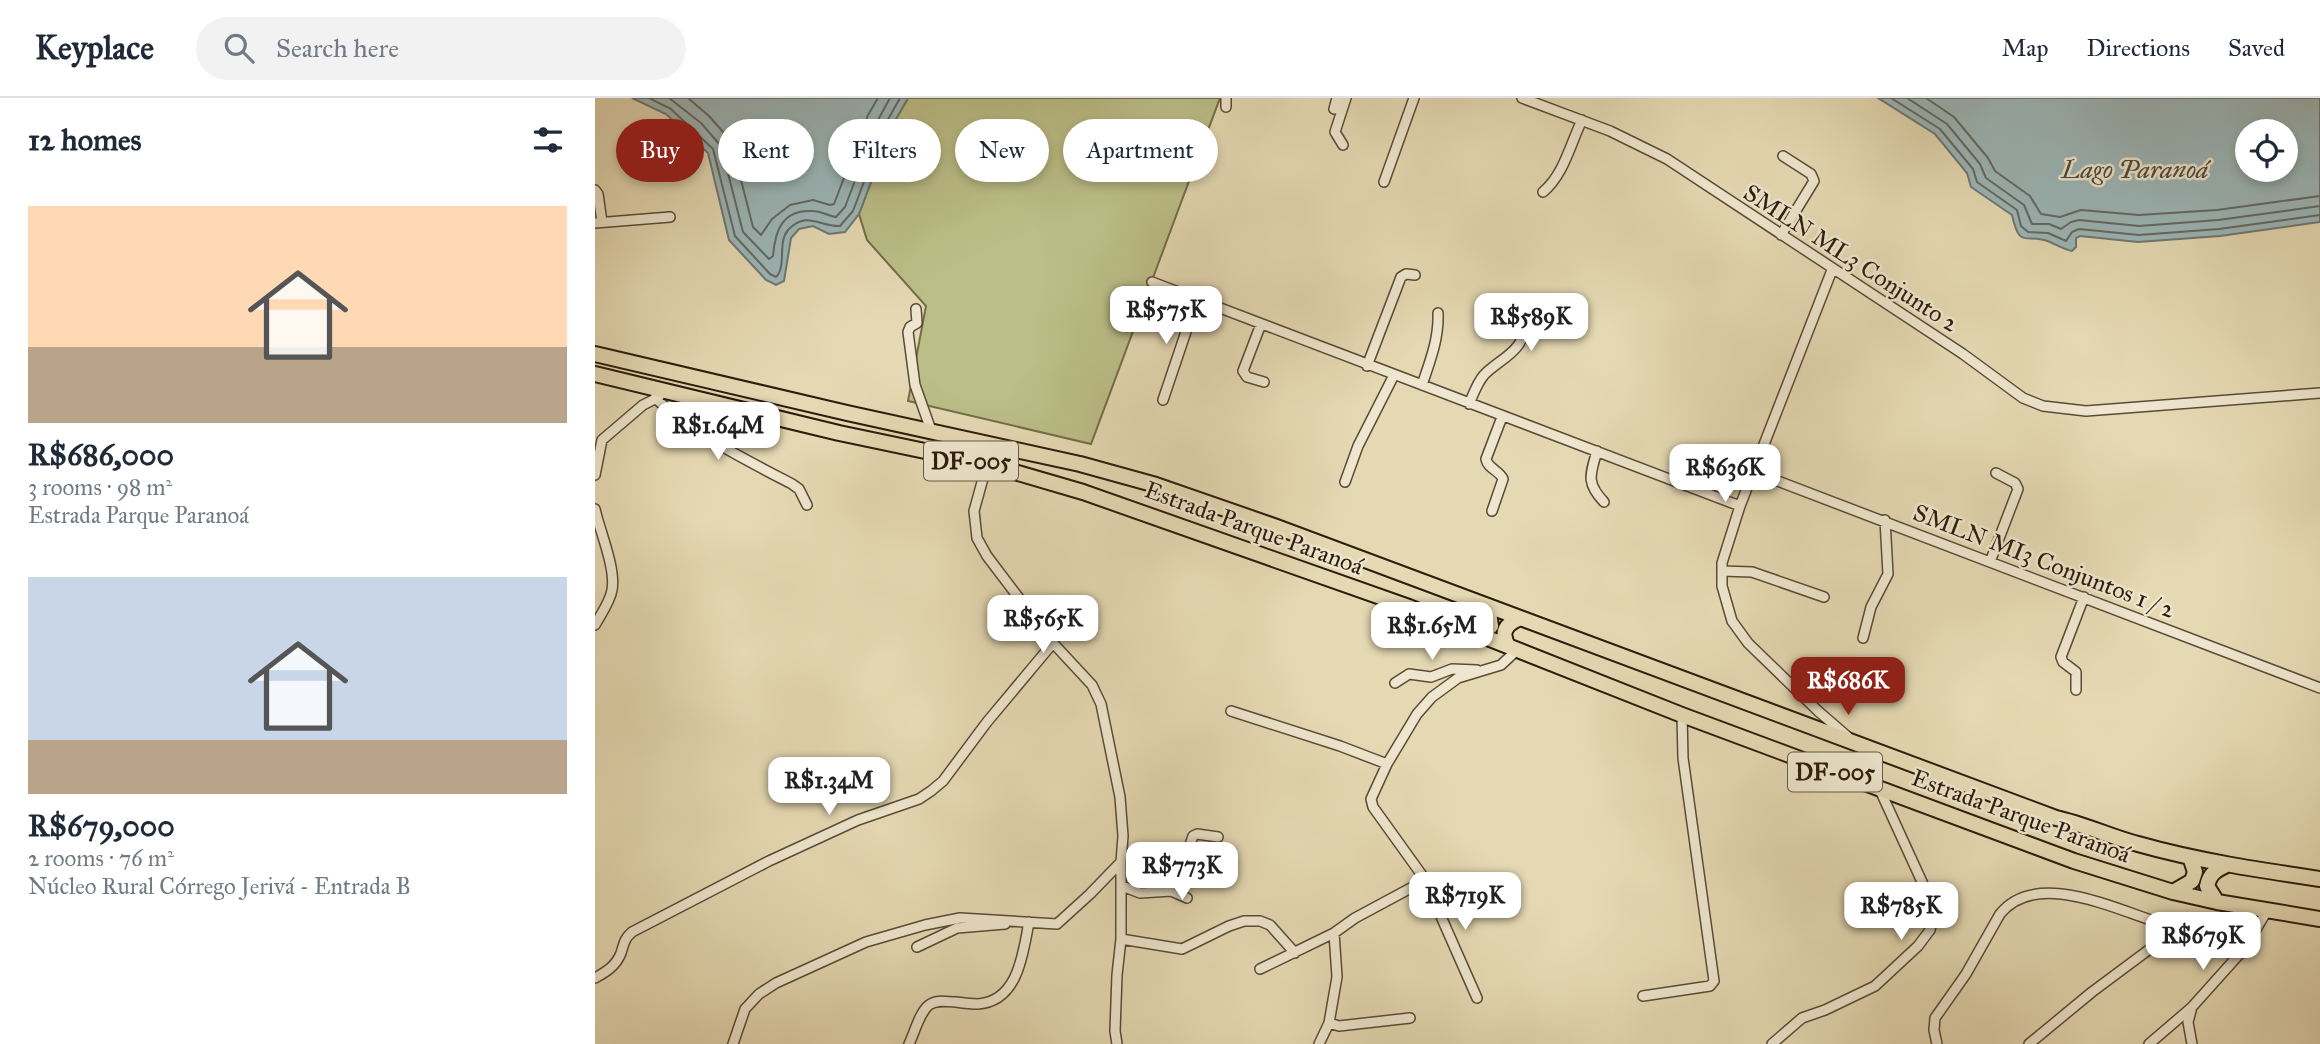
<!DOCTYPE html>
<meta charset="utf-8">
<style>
body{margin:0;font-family:"IM FELL Great Primer",serif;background:#f2f2f3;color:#1f2937;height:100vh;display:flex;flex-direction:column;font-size:26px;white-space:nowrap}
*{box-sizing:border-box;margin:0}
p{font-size:23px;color:#747a83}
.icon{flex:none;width:38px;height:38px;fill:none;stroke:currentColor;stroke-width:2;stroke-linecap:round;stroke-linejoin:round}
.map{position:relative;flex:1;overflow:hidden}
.sheet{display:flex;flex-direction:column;background:#fff;width:595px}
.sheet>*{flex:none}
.top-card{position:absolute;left:21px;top:21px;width:665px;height:63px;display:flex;gap:14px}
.fabs{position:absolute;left:1640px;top:21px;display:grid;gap:14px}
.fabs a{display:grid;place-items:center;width:63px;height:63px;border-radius:50%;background:#fff;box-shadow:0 4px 10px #0003;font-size:35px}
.price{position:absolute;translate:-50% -60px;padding:0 16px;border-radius:14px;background:#fff;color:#222;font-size:23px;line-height:46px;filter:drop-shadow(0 2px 4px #0008)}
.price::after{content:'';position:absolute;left:50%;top:42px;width:21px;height:16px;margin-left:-10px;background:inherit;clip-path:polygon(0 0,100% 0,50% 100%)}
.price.on{background:#8f2418;color:#fff}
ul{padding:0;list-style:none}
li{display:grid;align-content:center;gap:14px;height:371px;padding:0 28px}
li span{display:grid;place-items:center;height:217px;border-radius:0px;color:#555}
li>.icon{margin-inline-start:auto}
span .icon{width:126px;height:126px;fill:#fffc;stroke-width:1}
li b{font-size:30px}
h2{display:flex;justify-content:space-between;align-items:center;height:84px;padding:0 28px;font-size:30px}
.chip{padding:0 24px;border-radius:32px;background:#fff;box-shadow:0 4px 10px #0003;font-size:24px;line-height:63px}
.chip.on{background:#8f2418;color:#fff}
header{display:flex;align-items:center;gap:42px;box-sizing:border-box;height:98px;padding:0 35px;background:#fff;border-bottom:2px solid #e0e1e3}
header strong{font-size:33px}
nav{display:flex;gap:38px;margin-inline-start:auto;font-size:24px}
.search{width:490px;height:63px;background:#f2f2f3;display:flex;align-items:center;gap:18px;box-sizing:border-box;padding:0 24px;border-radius:38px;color:#747a83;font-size:26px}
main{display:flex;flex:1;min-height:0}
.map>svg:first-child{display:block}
.green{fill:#bbbe88;stroke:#746d4a;stroke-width:2}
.water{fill:#9cb7b9;stroke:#6f7974;stroke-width:2;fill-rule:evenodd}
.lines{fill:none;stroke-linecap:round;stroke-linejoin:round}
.shore{stroke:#646a63;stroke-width:2}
.minor-casing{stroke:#5a4b36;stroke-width:12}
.primary-casing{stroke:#2c1c0d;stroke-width:18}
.minor{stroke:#eee6ce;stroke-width:9}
.primary{stroke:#e5d9b3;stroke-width:14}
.labels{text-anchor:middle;stroke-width:5;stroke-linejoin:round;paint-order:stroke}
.shield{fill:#eee6ce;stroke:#665947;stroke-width:2}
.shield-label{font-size:23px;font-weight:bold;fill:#2c1c0d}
.street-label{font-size:24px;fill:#2c1c0d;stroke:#eee6ce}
.water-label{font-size:26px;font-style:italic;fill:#4e4a41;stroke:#eee6ce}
</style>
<header>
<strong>Keyplace</strong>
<div class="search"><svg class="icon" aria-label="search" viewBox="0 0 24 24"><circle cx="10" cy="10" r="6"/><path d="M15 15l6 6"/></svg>Search here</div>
<nav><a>Map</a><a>Directions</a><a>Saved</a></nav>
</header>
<main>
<section class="sheet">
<h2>12 homes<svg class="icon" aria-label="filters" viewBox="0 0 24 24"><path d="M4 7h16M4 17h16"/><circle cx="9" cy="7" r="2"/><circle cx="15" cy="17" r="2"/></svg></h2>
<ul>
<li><span style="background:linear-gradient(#ffd9b3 65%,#b9a48a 0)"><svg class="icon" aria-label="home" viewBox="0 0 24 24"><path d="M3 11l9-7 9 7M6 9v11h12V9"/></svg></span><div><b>R$686,000</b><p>3 rooms · 98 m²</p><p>Estrada Parque Paranoá</p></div></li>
<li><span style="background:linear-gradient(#c9d6e8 75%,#b9a48a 0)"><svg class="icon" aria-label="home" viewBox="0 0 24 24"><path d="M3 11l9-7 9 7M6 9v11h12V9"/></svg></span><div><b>R$679,000</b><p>2 rooms · 76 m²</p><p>Núcleo Rural Córrego Jerivá - Entrada B</p></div></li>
</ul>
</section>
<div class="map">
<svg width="1725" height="946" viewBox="0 0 1725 946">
<rect width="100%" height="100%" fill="#e5d9b3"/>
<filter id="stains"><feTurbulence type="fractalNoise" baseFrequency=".00286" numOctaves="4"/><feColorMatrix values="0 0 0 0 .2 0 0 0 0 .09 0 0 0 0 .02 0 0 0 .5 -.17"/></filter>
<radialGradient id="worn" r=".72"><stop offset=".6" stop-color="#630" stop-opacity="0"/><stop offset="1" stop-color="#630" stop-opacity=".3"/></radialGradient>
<path class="green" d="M 313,0 L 625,0 L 496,346 L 313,303 L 331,208 L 272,142 L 264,116 L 297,28 Z"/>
<path class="water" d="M 37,0 L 313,0 L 297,28 L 264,116 L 250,134 L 234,136 L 218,128 L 204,131 L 196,140 L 189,183 L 181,187 L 171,182 L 134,142 L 113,55 L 71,16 Z
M 1283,0 L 1725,0 L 1725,124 L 1625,138 L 1543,144 L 1485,138 L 1481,140 L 1481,149 L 1477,153 C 1468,151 1462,147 1455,144 C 1431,134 1425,153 1417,117 L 1376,89 L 1372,75 L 1340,36 ZM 1690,33 L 1690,72 L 1652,72 L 1652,33 Z"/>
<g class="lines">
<path class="shore" d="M 54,0 L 76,11 L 118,51 L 140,138 L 175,176 L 181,179 C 192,168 182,145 193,132 C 212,112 225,129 245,128 L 258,113 L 291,25 L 305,0
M 74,0 L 106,25 L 126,48 L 148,134 L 174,161 L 178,158 C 180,133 187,111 218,113 C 226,113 233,118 241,119 L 250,109 L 283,22 L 295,0
M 93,0 L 114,18 L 136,43 L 158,129 L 166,137 L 177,121 L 195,107 L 218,102 L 235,107 L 239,106 L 273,17 L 283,0
M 1296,0 L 1345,31 L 1378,71 L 1382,84 L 1422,112 L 1426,128 L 1433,134 L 1453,135 L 1471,143 L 1477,134 L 1484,131 L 1544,137 L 1624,131 L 1725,117
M 1312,0 L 1352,26 L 1385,66 L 1391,80 L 1429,107 L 1437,126 L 1454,126 L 1466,131 L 1476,124 L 1484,122 L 1544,128 L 1623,122 L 1725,108
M 1331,0 L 1359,19 L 1393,60 L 1400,73 L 1435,98 L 1446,116 L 1465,119 L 1486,112 L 1544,117 L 1622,112 L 1725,98"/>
<defs>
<path id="minor" d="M 631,0 L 631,9
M 927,0 L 1015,33 L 1072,61 L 1368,256 L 1428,300 L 1448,308 L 1491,313 L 1725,295
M 739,11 L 742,0
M 748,47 L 740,34 L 751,0
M 789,84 L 819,0
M 0,92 L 3,96 L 7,124
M 948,94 C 969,76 975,47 987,22
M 0,125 L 75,119
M 1186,137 L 1219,83 L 1216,76 L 1188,58
M 1237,172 L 1145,408 L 1127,465 L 1127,488 L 1137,523 L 1153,545 L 1223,613 L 1253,639
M 557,184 L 1145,408
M 321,211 L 322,225 L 315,229 L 313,234 L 320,287 L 336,332
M 666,226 L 648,273 L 652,279 L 669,284
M 772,268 L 806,179 L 811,176 L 820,177
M 827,287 C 835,263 844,241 843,215
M 60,300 C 100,337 149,361 197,386 L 204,391 L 212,407
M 568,302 L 602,201
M 874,306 C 878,297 882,285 889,277 C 905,260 936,251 926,222 L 904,211
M 1002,353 C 995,377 991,385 1009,404
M 392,366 L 379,413 L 382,440 L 392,458 L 458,545 L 497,587 L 506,606 L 525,699 L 528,738 L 526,764 L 526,841 L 522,877 L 520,933 L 522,946
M 1159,374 L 1725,590
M 0,377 L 7,342 L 48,307 L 64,299
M 750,384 L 763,348 L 799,277
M 0,411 C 5,434 21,470 17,492 C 15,504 6,516 0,527
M 897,413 L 908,381 C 904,372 893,371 891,361 L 907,319
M 1395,464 L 1423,391 L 1420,385 L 1401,375
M 1127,473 L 1157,474 L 1229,499
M 1268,540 L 1276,509 L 1293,476 L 1290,422
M 800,585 L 814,576 L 836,579 L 857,571 L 882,572
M 1481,592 L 1481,574 L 1468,564 L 1466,559 L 1489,499
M 636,613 L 745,648 L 792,666
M 829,780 L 882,900
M 527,788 L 545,795 L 576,793 L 585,776 L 598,738 L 602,736 L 623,739
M 576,793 L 592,800
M 526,841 L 587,851 L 634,828 L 649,823 L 665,823 L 675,827 L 700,855
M 322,849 L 362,830 L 410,826
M 665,871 L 739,835
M 0,880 C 11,874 21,868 26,855 C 29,846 29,841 37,834 L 174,763 L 263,722 L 324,701 L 336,693 L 348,683 L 392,624 L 458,545
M 1048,898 L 1115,888 L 1119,883 L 1088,660 L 1087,617
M 815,920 L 744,928 L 734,925 L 742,879 L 739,835 L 760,820 L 827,784 L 829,780 L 778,709 L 776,701 L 792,666 L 822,616 L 837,599 L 863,580 L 906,567 L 922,552
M 138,946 L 150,911 L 164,896 L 181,885 L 271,844 L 330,827 L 365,820 L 462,826 L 495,796 L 526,764
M 314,946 C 320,934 324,915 334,907 C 342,901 352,904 361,904 C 368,905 376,906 383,906 C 424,903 428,854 434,824
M 724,946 L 734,925
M 1177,946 L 1207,920 L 1230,912 L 1280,888 L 1323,848 L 1335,832 L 1338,819 L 1333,797 L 1284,690
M 1342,946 L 1339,932 L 1340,920 L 1371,876 L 1405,816 C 1445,766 1537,821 1586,831 C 1612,836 1635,835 1661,831
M 1434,946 L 1497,894 L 1583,830
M 1554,946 L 1596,910
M 1597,946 L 1593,924 L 1597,909 L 1649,851 L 1672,813"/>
<path id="primary" d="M 0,256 L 252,315 L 485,366 L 561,387 L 679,428 L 1461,720 C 1489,726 1516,739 1543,746 C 1603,763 1664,772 1725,781
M 0,276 L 244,335 L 392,366 L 488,394 L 814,509 L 1087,617 L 1479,763 L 1578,794 L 1622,804 L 1725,821
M 881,536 L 890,533 L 896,528 L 893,508
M 913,548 C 905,534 911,526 925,520
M 1578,794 L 1597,783 L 1600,774 L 1595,759
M 1622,804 L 1612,788 C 1615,775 1621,772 1632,767"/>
</defs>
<use href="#minor" class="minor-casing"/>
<use href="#primary" class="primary-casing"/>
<use href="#minor" class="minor"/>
<use href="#primary" class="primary"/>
</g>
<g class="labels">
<g class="shield">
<rect x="329" y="343.5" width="94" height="39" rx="5"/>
<rect x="1193" y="654.5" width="94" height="39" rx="5"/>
</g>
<g class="shield-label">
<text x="376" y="371">DF-005</text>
<text x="1240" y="682">DF-005</text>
</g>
<g class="street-label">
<text transform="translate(1256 160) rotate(33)" y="8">SMLN ML3 Conjunto 2</text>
<text transform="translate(659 430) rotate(20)" y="8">Estrada Parque Paranoá</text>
<text transform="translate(1449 463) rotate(21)" y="8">SMLN MI3 Conjuntos 1 / 2</text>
<text transform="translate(1426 718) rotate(20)" y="8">Estrada Parque Paranoá</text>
</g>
<g class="water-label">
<text x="1540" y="80">Lago Paranoá</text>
</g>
</g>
<rect width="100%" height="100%" filter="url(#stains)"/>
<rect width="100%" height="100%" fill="url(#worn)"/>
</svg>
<div class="fabs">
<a><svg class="icon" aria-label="locate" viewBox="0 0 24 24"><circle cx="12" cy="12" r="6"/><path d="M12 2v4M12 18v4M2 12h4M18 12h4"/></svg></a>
</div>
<b class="price" style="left:571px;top:248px">R$575K</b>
<b class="price" style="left:936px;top:255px">R$589K</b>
<b class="price" style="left:123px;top:364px">R$1.64M</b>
<b class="price" style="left:1130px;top:406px">R$636K</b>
<b class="price" style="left:448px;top:557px">R$565K</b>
<b class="price" style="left:837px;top:564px">R$1.65M</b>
<b class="price on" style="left:1253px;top:619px">R$686K</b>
<b class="price" style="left:234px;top:719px">R$1.34M</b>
<b class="price" style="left:587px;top:804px">R$773K</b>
<b class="price" style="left:870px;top:834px">R$719K</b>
<b class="price" style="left:1306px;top:844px">R$785K</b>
<b class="price" style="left:1608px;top:874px">R$679K</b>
<div class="top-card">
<a class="chip on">Buy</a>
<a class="chip">Rent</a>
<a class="chip">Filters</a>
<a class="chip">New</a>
<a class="chip">Apartment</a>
</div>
</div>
</main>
